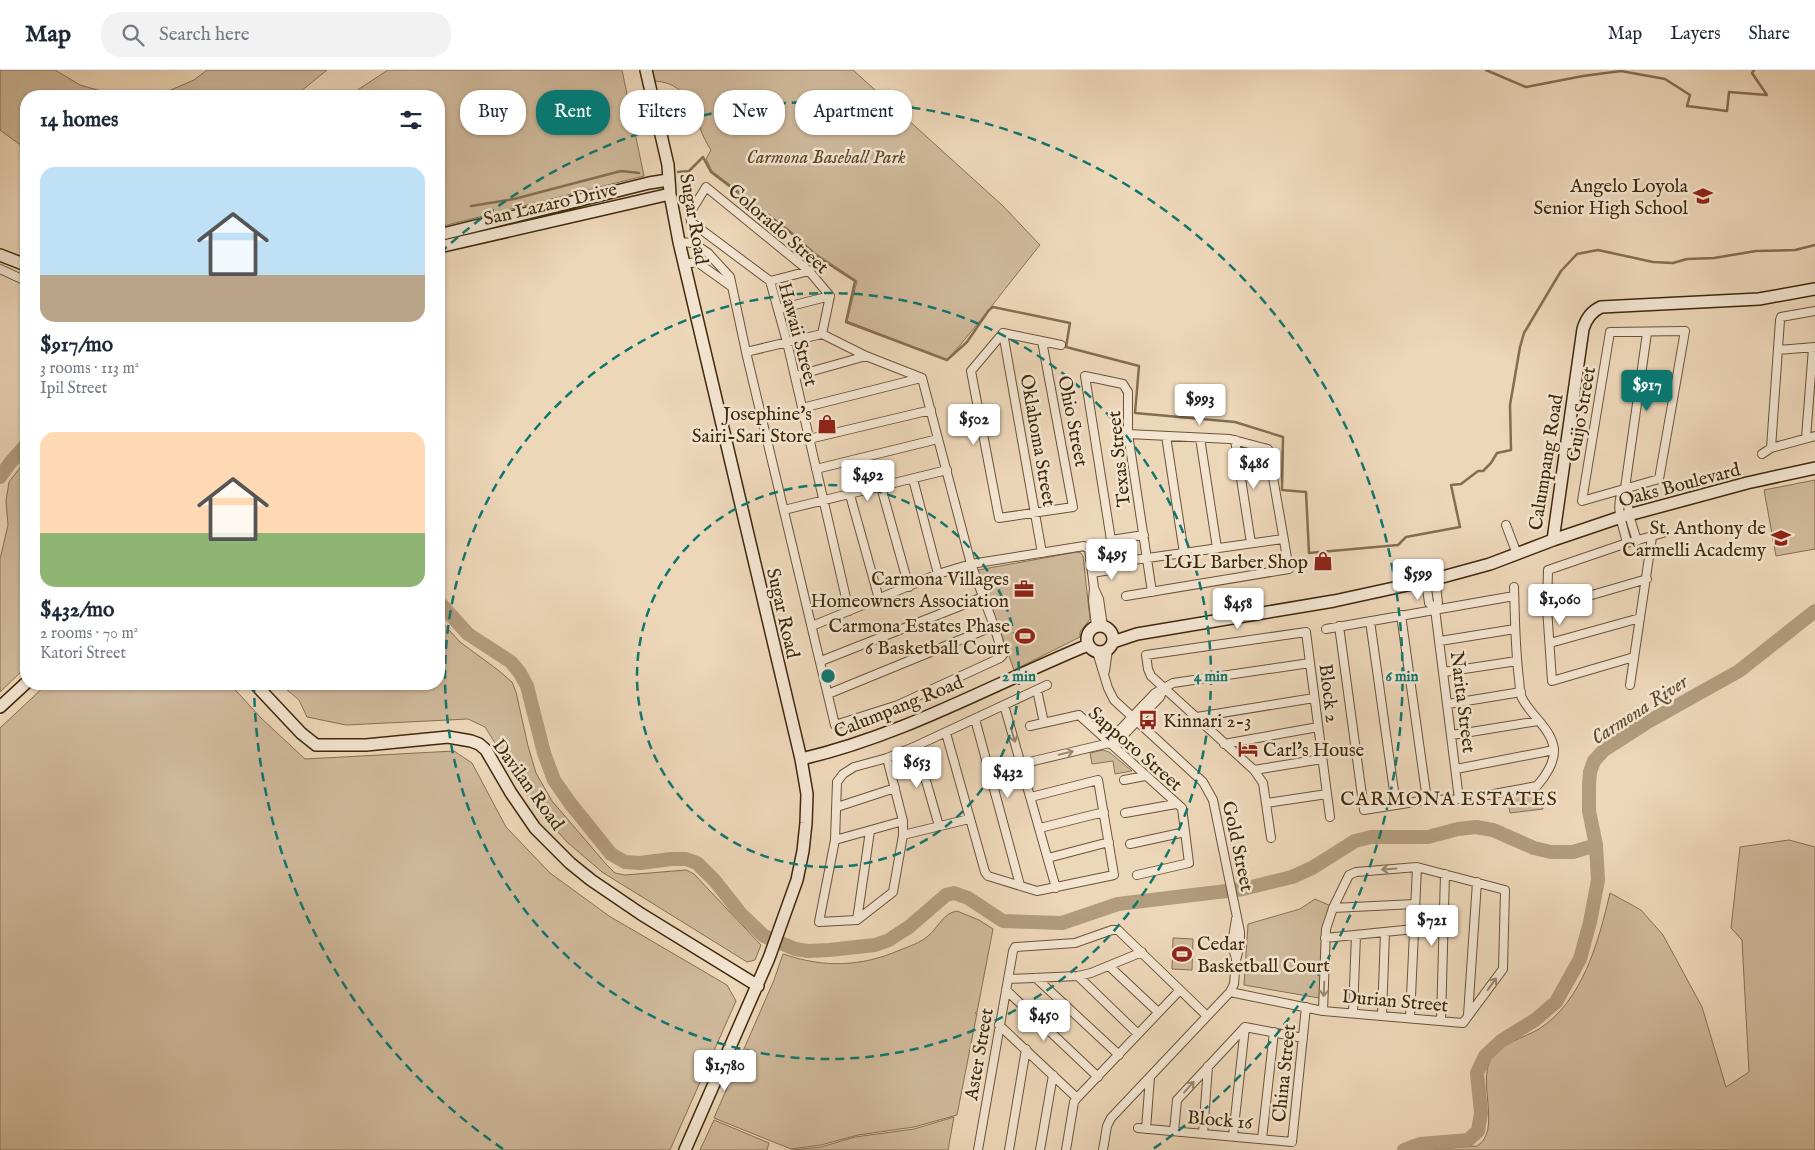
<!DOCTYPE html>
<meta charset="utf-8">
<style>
body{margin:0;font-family:"IM FELL English",serif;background:#f2f2f3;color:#1f2937;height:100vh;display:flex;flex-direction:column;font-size:19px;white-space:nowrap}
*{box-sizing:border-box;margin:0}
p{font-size:16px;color:#747a83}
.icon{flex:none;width:28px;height:28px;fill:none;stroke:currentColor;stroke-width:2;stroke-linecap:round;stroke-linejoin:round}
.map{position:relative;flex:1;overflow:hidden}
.drawer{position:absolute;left:20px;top:20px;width:425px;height:600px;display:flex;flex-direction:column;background:#fff;border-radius:20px;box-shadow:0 1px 4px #0004}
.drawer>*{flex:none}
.guide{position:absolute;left:460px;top:20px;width:475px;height:45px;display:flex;gap:10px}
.price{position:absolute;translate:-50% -42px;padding:0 11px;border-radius:5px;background:#fff;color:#222;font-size:16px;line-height:32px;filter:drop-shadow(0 1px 2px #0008)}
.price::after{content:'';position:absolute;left:50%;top:30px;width:15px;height:11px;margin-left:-8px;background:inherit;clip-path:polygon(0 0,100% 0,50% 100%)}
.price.active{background:#0f766e;color:#fff}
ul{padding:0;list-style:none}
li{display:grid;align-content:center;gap:10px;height:265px;padding:0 20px}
li span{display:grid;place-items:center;height:155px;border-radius:15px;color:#555}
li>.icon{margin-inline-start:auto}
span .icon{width:90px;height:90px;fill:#fffc;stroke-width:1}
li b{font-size:21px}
h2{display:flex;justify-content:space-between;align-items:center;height:60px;padding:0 20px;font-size:21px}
.tag{padding:0 18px;border-radius:20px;background:#fff;box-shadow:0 1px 4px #0004;font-size:18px;line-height:45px}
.tag.active{background:#0f766e;color:#fff}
header{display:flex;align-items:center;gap:30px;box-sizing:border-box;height:70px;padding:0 25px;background:#fff;border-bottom:1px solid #e0e1e3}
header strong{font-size:24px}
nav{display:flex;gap:28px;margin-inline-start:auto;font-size:18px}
.search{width:350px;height:45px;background:#f2f2f3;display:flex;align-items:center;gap:12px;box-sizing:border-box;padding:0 18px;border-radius:20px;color:#747a83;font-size:19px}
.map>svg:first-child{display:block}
.green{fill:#cfb99b;stroke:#867152}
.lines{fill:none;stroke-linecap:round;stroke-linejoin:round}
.stream{stroke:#846e50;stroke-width:2.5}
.river{stroke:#b29c7e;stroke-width:14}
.street-casing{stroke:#6a5436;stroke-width:10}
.secondary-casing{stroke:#3e290a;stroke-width:14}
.street{stroke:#f3e5d2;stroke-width:8}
.secondary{stroke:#f3e5d2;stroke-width:11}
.oneway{stroke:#98876e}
.ring{fill:none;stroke:#0f766e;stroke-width:2.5;stroke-dasharray:9 6}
.labels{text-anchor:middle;stroke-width:5;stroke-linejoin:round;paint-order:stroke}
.park-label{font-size:19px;font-style:italic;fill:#5b4627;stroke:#f3e5d2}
.poi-label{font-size:19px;fill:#3e290a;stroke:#f3e5d2;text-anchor:end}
.street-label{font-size:19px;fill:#3e290a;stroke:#f3e5d2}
.water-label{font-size:20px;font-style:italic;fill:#614c2d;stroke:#f3e5d2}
.neighbourhood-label{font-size:20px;letter-spacing:1px;fill:#3e290a;stroke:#f3e5d2}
.centre{fill:#0f766e;stroke:#f3e5d2;stroke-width:2.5}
.ring-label{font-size:15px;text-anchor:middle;font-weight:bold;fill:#0f766e;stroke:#f3e5d2;stroke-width:5;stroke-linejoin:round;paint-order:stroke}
</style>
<header>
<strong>Map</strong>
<div class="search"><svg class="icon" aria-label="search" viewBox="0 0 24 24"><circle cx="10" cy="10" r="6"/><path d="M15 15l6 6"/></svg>Search here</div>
<nav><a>Map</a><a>Layers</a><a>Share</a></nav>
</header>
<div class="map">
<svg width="1815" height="1080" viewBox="0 0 1815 1080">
<rect width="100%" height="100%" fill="#edd7b9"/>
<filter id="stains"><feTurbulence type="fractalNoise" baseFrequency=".004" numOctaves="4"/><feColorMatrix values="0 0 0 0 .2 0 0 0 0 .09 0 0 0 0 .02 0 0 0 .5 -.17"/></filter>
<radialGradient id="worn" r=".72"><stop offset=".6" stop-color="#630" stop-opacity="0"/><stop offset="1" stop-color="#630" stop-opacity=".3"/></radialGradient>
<path class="green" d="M 0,0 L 55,0 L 80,15 L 118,26 L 159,25 L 194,10 L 207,0 L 327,0 L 295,26 L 26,26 L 26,79 L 0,60 Z
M 388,0 L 622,0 L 644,106 L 439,157 L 439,26 L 351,26 L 359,19 Z
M 651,0 L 853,0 L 1003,136 L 1040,175 C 1009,213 980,253 947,290 L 847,251 L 857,211 L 815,183 L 790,161 L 712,101 L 706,89 L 711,80 C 692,53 696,13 654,11 Z
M 26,390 L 26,597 L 0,622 L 0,489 L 8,455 L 6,431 L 9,412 Z
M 1815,410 L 1815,479 L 1776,486 L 1764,420 Z
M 1077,482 L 1081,483 L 1083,486 L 1090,549 L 1080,562 L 1080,567 L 1014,600 L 978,500 Z
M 439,549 L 460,572 L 498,600 L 512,612 L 516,622 L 528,676 L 536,703 L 552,731 L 606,794 L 615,803 L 625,805 L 686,800 L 694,804 L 761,875 L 755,890 L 747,892 L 602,802 L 567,772 L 533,734 L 485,657 L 468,649 L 346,655 L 307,647 L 299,630 L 280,614 L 439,614 Z
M 47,614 L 230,614 L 260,647 L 305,689 L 454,681 L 472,693 L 506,757 L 550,803 L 609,846 L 727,915 L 736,931 L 670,1080 L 0,1080 L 0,658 Z
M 1103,680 L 1109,682 L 1132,701 L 1115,704 L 1113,691 L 1092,694 L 1090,683 Z
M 1540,721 L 1543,739 L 1510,743 L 1507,726 Z
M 1789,770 L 1815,777 L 1815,1080 L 1424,1080 L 1477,1076 C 1502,1061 1477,1012 1491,989 C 1501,973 1524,968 1539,959 C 1583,931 1599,870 1610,823 L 1641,840 L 1663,865 L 1702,937 L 1726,1017 L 1749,1002 L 1742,870 L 1731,858 L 1740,777 Z
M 1315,829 L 1331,836 L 1324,853 L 1319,928 L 1244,915 L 1248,854 L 1300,839 Z
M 957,841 L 979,850 L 993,859 L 977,942 L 975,943 L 977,943 L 957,1045 L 914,1057 L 858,1065 L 821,1075 L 791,1079 L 714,1048 L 774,910 L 783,884 C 824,898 861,897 900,880 C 910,876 920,873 928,866 C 938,858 943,843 957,841 Z
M 1173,868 L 1193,869 L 1192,900 L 1172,899 Z
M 954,1047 L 948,1080 L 792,1080 L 821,1077 L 855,1067 L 914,1059 Z
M 714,1050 L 769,1073 L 767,1080 L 700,1080 Z"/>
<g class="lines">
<path class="stream" d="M 1486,0 L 1526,17 L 1583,6 L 1621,1 L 1665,9 L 1690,25 L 1687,36 L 1727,41 L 1729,22 L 1767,25 L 1752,3 L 1754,0
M 678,102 L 689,101 L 703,87 L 711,102 L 789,161 L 815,185 L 855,211 L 846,252 L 947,290 L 967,272 L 989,240 L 993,237 L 1070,253 L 1066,277 L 1139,296 L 1135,343 L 1235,352 L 1283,367 L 1282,420 L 1306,422 L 1309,483 L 1398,475 L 1406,467 L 1460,457 L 1451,415 L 1461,414 L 1478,401 L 1483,401 L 1491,393 L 1497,383 L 1511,380 L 1510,335 L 1520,277 L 1524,263 L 1561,201 L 1577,184 L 1598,180 L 1653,192 L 1673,193 L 1687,189 L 1714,188 L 1756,181 L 1795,180 L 1815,175
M 471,136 L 514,129 L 621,101 L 639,103"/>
<path class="river" d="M 0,407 L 10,393 L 26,375
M 439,532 L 468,564 L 511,592 L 520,603 L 527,616 L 544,683 L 554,710 L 570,733 L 611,784 L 625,792 L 640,793 L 671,789 L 686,789 L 697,793 L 715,811 L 741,844 L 764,866 L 795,879 L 808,881 L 829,880 L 875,875 L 889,870 L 898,864 L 909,857 L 946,825 L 954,823 L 968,828 L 1003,851 L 1062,853 L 1118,834 L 1243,819 L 1292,807 L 1312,798 L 1355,771 L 1371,767 L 1428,767 L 1458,759 L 1476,757 L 1493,760 L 1534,778 L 1551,782 L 1573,782 L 1596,775
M 1404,1080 L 1420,1074 L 1468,1070 L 1478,1061 L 1481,1043 L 1477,1003 L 1485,986 L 1501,971 L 1535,950 L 1556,932 L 1580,889 L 1590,852 L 1598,810 L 1596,775 L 1589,741 L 1589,715 L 1590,702 L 1594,691 L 1604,680 L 1646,653 L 1739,601 L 1815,541"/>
<defs>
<path id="street" d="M 679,172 L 693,173 L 708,183 L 730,207 L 746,282 L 835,655 L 898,635 L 1000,588 L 1003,585 L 994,556 L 971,494 L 922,308 L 866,286 L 822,264 L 830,226
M 684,194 L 697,192 L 732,217
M 0,199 L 26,211
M 770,211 L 809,201
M 830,226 L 809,201 L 706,117 L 690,143 L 691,152 L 770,211 L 787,272 L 849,541
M 779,239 L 830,226
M 1685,261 L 1659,409 L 1582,431 L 1610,262 Z
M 1003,263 L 1042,483
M 1042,271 L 1073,437 L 999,448 L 971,301 L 1003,263 L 1061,275
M 1778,280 L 1815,277
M 746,282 L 822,264
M 795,306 L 866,286
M 802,338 L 921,308
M 1166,366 L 1184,483
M 1200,368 L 1217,478
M 1806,368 L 1813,278
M 809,369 L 931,340
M 1235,370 L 1251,473
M 1771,378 L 1780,250 L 1781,247 L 1815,241
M 1762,384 L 1771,378 L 1815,366
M 816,399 L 938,369
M 913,409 L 938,504
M 881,417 L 909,517
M 1625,418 L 1627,424 L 1629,445 L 1637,471
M 850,425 L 879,529
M 784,440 L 947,400
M 1506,455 L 1517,484
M 1144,465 L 1111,470 L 1085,306 L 1123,314 L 1128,322 L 1128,364 L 1152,522
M 1627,473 C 1623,455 1613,434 1625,418 L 1647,263
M 1090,490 L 1106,487 L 1119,492
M 1092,503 L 1110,500 L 1119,492 L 1283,469
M 1435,509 L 1438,532 L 1435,539 L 1459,729
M 1426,511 L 1429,533 L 1435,539
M 1094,518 L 1099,529 L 1103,556
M 1126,526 L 1289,499 L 1268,379 L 1230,369 L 1128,364
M 1547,538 L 1647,509
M 1401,545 L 1427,730
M 1370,551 L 1396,735
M 812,556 L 938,504 L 971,494 L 1084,476 L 1089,479 L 1094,518 L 1093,530 L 1096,556
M 1339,556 L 1364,740 L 1427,730 L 1466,729 L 1537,716 C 1545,707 1555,692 1554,679 C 1551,658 1531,646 1522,628 C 1519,622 1520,615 1519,609 C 1515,578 1515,548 1514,517
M 1326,559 L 1514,526
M 1440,571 L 1515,559
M 1550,573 L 1640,548
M 1097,582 L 1108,618 L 1114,630 L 1203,712 L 1213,730 L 1240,862 L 1240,875 L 1236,890 L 1234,914 L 1230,922 L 1111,1048 L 1107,1056 L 1103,1080
M 1634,587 L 1552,611 L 1547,538 L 1548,500 L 1627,473 L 1663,463
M 821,591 L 983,527
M 1105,601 L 1108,580
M 1444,602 L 1517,591
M 1630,615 L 1652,467
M 1037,620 L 1044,653
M 828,624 L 994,556
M 1448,634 L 1521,622
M 1004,635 L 1056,818
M 1197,647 L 1314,628
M 975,649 L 1020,815
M 1030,656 L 1079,645 L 1182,738 L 1189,793 L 1137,805
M 946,663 L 985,802 L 988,806 L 1037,821 L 1114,805 L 1098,710 L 1031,727
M 1452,665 L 1538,651
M 1110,672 L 1113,667 L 1155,623 L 1173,613 L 1310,593
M 1224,674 L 1318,657
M 916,676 L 939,756
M 887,688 L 903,751 L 903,765 L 893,822 L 857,850 L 819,852 L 835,770 L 837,712 L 843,704 L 854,697 L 887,688 L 916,676 L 1047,615
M 1021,694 L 1118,671 L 1160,627 L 1164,618
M 1456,699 L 1554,680
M 1254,700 L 1322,689
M 1124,710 L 1145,706
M 1267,733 L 1327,724
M 837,737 L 895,718
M 1125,743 L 1176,734
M 1040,758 L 1104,742
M 903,765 L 969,749
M 1271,768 L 1263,713 L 1254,700 L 1151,606 L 1148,599 L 1146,585 L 1306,562 L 1330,747
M 835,770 L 903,751
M 1130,774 L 1185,762
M 1048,788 L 1109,772
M 1333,838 L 1415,834
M 857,850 L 870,761
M 1325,868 L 1414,859
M 1236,889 L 1232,874 L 1236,849
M 1109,896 L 1158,942
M 1078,906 L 1138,964
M 1036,908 L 1119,985
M 1008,909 L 1078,906 L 1091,903 L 1142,882
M 1006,920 L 1098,1007
M 1230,922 L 1323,941 L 1463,953 L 1503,899 L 1505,820 L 1417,797 L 1356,802 L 1349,805 L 1333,838 L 1326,859 L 1323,941
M 1353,943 L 1356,865
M 1468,945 L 1477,812
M 1382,946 L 1385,862
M 1410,948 L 1417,797
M 1441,951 L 1445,804
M 999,955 L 1077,1028
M 1138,1058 L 1292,1072 L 1306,937
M 1146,1059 L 1150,1007
M 1174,1061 L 1177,1030 L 1245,957 L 1303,968
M 1203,1064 L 1208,996
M 1233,1066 L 1245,957
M 1262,1069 L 1274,962
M 978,1080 L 1013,881 L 1015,877 L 1075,873 L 1112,860 L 1118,860 L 1207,946
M 1009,1080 L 1026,979
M 1040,1080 L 1053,1005
M 1066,1080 L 1074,1032 L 1077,1028 L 1180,920"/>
<path id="secondary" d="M 646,0 L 668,95 L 670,124 L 679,172 L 801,689 L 807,724 L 806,753 L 803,781 L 797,810 L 769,888 L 685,1080
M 439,165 L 649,113 L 668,110
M 439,177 L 670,124
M 0,185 L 26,195
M 1553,470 L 1583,259 C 1586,249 1592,241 1601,237 L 1759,229 L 1815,219
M1087 569a13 13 0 1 1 26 0a13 13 0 1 1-26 0Z
M 1113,572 L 1137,564 L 1334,531 L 1435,509 L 1490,494 L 1553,470 L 1621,447 L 1747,413 L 1815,398
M 255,614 L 301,663 L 316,675 L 366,675 L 448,667 L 471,671 L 479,674 L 486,680 L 511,723 L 535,758 L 570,793 L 591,810 L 641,844 L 758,916
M 0,637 L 26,613
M 801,689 C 902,666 993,614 1088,575"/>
</defs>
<use href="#street" class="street-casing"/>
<use href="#secondary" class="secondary-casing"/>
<use href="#street" class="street"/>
<use href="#secondary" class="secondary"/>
</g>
<defs><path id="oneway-shaft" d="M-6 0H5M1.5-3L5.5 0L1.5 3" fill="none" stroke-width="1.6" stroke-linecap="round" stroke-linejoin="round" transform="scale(1.25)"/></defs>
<g class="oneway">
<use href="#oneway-shaft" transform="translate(1013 665) rotate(73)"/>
<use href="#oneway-shaft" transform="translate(1066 683) rotate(-13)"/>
<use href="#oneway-shaft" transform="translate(1389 799) rotate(176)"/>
<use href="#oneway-shaft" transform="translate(1492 914) rotate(-54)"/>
<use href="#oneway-shaft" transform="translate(1324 919) rotate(92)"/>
<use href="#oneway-shaft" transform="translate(1189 1017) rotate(-48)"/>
</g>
<g class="ring">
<circle cx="828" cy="606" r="191"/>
<circle cx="828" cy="606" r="383"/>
<path d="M503 1079A574 574 0 0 1 254 616M440 183A574 574 0 1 1 1153 1079"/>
</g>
<defs>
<symbol id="school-bare" viewBox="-9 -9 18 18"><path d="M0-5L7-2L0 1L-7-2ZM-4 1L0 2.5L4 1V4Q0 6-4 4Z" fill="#8f2418" stroke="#f3e5d2" stroke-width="2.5" paint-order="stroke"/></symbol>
<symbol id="shop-bare" viewBox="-9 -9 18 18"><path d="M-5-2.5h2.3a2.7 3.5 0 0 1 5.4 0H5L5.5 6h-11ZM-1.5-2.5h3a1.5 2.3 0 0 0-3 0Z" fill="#8f2418" stroke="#f3e5d2" stroke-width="2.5" paint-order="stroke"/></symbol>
<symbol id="office-bare" viewBox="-9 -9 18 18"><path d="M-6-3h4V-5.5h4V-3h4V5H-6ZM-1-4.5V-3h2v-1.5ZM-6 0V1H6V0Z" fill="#8f2418" stroke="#f3e5d2" stroke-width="2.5" paint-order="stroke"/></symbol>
<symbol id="stadium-bare" viewBox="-9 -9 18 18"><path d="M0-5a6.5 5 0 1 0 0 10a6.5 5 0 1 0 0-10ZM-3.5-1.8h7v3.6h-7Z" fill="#8f2418" stroke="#f3e5d2" stroke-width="2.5" paint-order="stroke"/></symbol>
<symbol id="bus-bare" viewBox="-9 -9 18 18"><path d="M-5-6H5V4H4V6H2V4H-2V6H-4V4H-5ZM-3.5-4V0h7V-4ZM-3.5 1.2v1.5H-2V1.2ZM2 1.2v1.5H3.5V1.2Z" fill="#8f2418" stroke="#f3e5d2" stroke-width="2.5" paint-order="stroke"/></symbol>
<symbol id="hotel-bare" viewBox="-9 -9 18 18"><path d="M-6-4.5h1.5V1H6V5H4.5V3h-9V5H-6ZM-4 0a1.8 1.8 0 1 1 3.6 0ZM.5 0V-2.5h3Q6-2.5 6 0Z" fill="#8f2418" stroke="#f3e5d2" stroke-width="2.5" paint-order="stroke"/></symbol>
</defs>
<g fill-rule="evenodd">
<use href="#school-bare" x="1689" y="112" width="28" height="28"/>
<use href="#shop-bare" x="813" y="340" width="28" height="28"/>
<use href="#school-bare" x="1767" y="454" width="28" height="28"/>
<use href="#shop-bare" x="1309" y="477" width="28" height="28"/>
<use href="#office-bare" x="1010" y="505" width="28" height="28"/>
<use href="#stadium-bare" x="1011" y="552" width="28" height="28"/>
<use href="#bus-bare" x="1134" y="636" width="28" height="28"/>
<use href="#hotel-bare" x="1234" y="665" width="28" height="28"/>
<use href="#stadium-bare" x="1168" y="870" width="28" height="28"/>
</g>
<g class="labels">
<g class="park-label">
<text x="826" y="93">Carmona Baseball Park</text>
</g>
<g class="poi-label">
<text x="1688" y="122">Angelo Loyola<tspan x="1688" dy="22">Senior High School</tspan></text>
<text x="812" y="350">Josephine's<tspan x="812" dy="22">Sairi-Sari Store</tspan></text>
<text x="1766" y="464">St. Anthony de<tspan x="1766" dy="22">Carmelli Academy</tspan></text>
<text x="1308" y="498">LGL Barber Shop</text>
<text x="1009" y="515">Carmona Villages<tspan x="1009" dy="22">Homeowners Association</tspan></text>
<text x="1010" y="562">Carmona Estates Phase<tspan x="1010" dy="22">6 Basketball Court</tspan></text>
<text x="1163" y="657" text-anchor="start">Kinnari 2-3</text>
<text x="1263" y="686" text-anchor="start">Carl's House</text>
<text x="1197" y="880" text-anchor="start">Cedar<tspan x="1197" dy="22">Basketball Court</tspan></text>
</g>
<g class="street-label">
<text transform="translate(550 133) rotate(-13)" y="7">San Lazaro Drive</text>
<text transform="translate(695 149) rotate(80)" y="7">Sugar Road</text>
<text transform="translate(779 158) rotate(41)" y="7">Colorado Street</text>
<text transform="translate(799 264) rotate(75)" y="7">Hawaii Street</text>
<text transform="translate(1580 344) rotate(-80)" y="7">Guijo Street</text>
<text transform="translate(1074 351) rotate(79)" y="7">Ohio Street</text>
<text transform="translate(1039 370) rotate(80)" y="7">Oklahoma Street</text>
<text transform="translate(1118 389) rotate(-96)" y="7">Texas Street</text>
<text transform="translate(1545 392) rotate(-81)" y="7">Calumpang Road</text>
<text transform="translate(1679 414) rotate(-15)" y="7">Oaks Boulevard</text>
<text transform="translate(784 543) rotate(77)" y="7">Sugar Road</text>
<text transform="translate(1330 623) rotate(83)" y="7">Block 2</text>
<text transform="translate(1464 632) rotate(83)" y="7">Narita Street</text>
<text transform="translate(898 636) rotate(-22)" y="7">Calumpang Road</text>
<text transform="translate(1136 678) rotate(41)" y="7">Sapporo Street</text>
<text transform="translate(529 714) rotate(54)" y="7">Davilan Road</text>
<text transform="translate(1239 776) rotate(78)" y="7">Gold Street</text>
<text transform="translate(1395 930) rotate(5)" y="7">Durian Street</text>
<text transform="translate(978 984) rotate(-80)" y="7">Aster Street</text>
<text transform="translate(1283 1003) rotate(-84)" y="7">China Street</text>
<text transform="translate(1220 1049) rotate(5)" y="7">Block 16</text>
</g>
<g class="water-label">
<text transform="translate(1639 639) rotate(-33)" y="7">Carmona River</text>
</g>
<g class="neighbourhood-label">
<text x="1449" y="735">CARMONA ESTATES</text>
</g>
</g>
<circle cx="828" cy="606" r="8" class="centre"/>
<g class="ring-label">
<text x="1019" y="611">2 min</text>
<text x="1211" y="611">4 min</text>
<text x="1402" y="611">6 min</text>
</g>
<rect width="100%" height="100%" filter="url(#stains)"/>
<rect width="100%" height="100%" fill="url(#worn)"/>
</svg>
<b class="price active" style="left:1647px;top:342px">$917</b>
<b class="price" style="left:1200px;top:356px">$993</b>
<b class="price" style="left:974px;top:376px">$502</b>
<b class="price" style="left:1254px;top:420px">$486</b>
<b class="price" style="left:868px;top:432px">$492</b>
<b class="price" style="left:1112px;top:511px">$495</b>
<b class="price" style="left:1418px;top:531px">$599</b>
<b class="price" style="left:1560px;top:556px">$1,060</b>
<b class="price" style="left:1238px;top:560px">$458</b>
<b class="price" style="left:917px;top:719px">$653</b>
<b class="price" style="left:1008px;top:729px">$432</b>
<b class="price" style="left:1432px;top:877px">$721</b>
<b class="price" style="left:1044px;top:972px">$450</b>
<b class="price" style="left:725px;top:1022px">$1,780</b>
<div class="guide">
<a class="tag">Buy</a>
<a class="tag active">Rent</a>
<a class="tag">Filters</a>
<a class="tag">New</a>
<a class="tag">Apartment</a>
</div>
<section class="drawer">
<h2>14 homes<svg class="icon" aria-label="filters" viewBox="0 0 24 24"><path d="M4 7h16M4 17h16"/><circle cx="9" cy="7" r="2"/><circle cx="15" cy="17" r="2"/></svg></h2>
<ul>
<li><span style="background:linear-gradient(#bfe0f5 70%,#b9a48a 0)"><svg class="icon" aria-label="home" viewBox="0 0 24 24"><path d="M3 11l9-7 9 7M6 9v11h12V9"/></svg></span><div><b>$917/mo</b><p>3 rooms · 113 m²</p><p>Ipil Street</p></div></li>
<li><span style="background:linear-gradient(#ffd9b3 65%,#8fb573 0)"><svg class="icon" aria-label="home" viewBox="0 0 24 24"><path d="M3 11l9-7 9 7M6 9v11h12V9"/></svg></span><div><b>$432/mo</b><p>2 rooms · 70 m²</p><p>Katori Street</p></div></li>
</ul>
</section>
</div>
